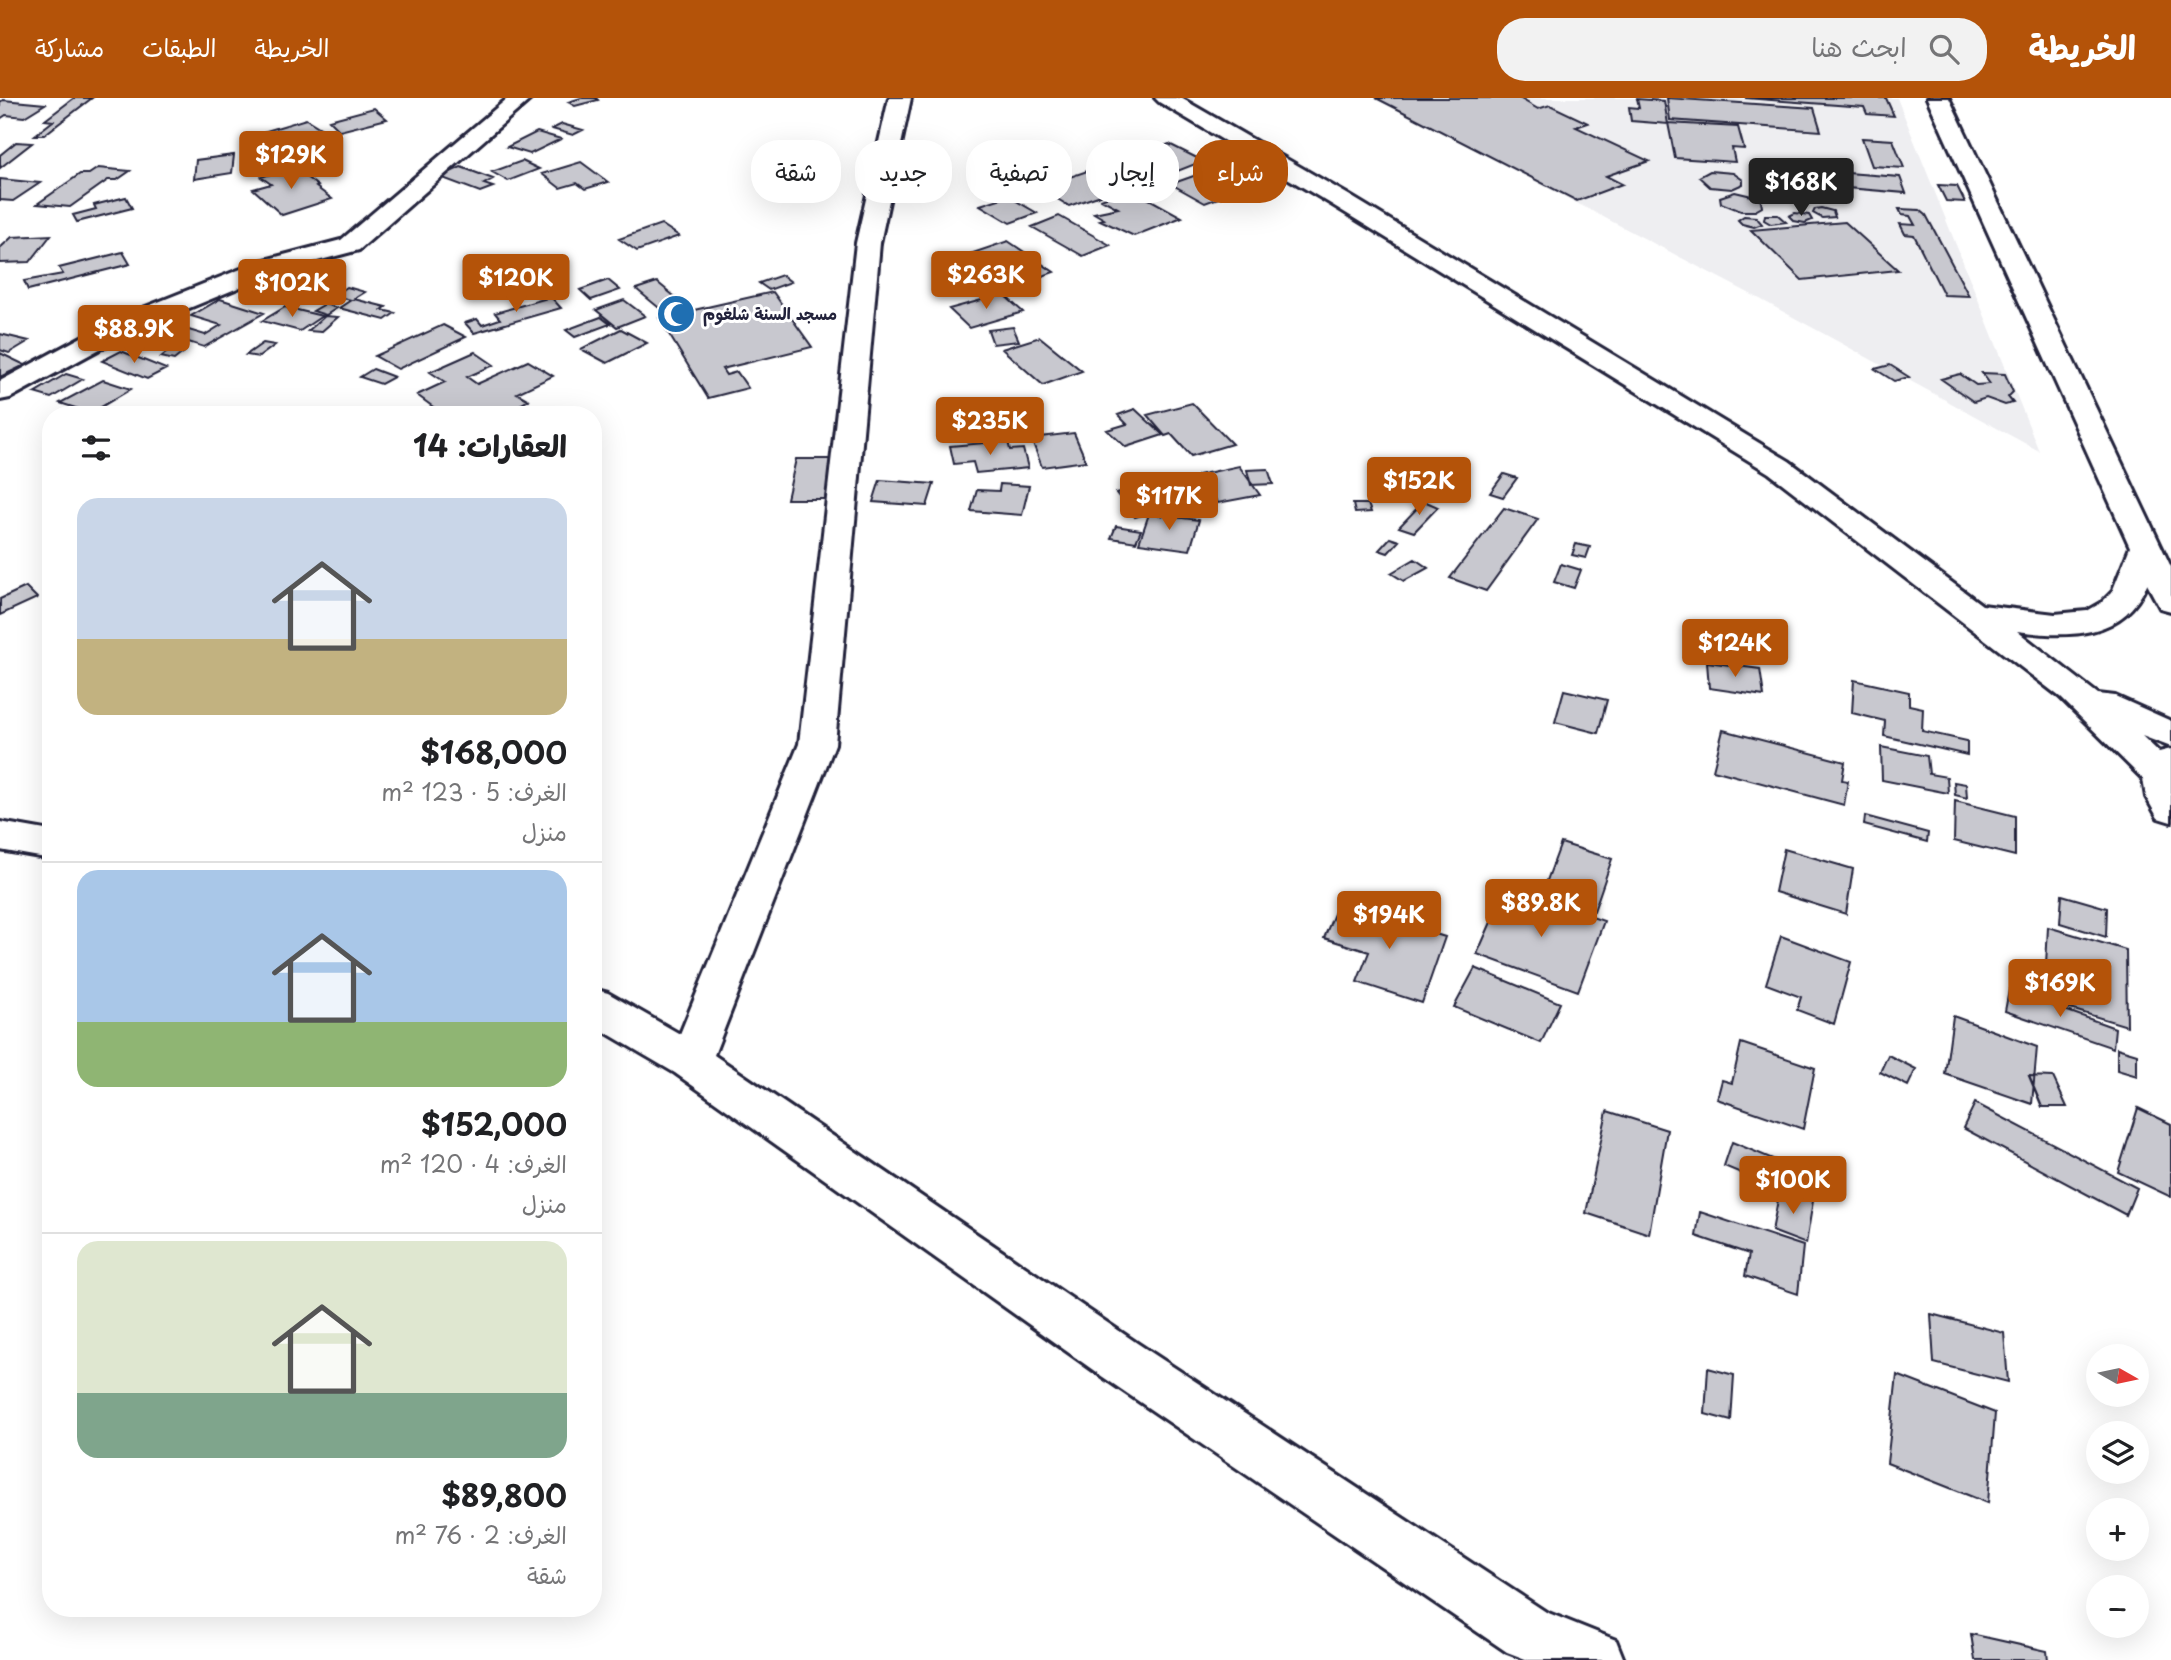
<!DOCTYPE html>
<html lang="ar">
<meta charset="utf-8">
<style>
body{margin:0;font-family:"Playpen Sans","Playpen Sans Arabic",sans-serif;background:#f2f2f2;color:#202124;direction:rtl;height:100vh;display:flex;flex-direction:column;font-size:26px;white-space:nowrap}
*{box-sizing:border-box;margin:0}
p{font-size:23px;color:#757577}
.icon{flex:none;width:38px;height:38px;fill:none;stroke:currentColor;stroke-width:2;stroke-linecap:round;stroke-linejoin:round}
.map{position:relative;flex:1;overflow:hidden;direction:ltr}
.sheet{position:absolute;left:42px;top:308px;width:560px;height:1211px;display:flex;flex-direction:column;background:#fff;border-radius:28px;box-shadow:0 7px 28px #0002;direction:rtl}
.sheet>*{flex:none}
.hud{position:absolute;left:623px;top:42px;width:665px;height:63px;direction:rtl;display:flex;gap:14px}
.needle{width:46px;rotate:99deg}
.fabs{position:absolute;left:2086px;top:1246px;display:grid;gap:14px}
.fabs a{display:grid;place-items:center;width:63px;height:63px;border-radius:50%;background:#fff;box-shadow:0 7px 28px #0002;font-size:35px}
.price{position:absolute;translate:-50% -60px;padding:0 16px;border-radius:7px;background:#b45309;color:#fff;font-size:23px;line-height:46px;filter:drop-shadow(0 2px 4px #0008)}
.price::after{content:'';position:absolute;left:50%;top:42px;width:21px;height:16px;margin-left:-10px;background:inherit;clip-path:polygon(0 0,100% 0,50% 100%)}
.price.on{background:#222;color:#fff}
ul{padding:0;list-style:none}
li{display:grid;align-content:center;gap:14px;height:371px;padding:0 35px}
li+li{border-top:2px solid #e0e0e0}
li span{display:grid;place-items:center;height:217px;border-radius:21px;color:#555}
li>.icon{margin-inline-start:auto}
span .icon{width:126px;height:126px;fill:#fffc;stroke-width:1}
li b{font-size:30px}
h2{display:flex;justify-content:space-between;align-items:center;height:84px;padding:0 35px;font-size:30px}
.tag{padding:0 24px;border-radius:28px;background:#fff;box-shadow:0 7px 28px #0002;font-size:24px;line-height:63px}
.tag.on{background:#b45309;color:#fff}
header{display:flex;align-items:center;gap:42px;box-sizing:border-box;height:98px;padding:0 35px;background:#b45309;color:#fff}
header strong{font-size:33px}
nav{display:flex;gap:38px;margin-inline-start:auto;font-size:24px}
.search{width:490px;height:63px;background:#f2f2f2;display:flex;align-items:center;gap:18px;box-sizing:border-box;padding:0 24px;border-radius:28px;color:#757577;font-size:26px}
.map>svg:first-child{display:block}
.built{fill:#eeeef1}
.building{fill:#c8c8cf;stroke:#22223b;stroke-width:2}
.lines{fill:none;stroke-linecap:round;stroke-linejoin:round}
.minor-casing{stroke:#22223b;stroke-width:6}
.major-casing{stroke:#22223b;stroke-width:6}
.minor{fill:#fff;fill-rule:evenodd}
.major{fill:#fff;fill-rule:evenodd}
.labels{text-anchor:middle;stroke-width:6;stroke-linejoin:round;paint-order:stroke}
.far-poi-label{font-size:16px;font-weight:bold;fill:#22223b;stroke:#fff;text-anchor:start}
</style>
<header>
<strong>الخريطة</strong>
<div class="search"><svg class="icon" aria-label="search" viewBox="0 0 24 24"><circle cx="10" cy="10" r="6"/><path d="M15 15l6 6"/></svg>ابحث هنا</div>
<nav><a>الخريطة</a><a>الطبقات</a><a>مشاركة</a></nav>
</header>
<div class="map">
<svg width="2171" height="1562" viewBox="0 0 2171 1562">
<rect width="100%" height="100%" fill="#fff"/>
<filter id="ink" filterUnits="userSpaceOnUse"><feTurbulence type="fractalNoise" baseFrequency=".0143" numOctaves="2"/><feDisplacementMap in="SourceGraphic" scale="14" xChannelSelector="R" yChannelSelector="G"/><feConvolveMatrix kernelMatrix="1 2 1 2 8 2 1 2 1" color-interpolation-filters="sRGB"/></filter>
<g filter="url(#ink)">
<path class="built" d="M 1376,0 L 1897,0 L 2039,353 L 1760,201 Z"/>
<path class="building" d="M 74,0 L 92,0 L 44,37 L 35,37 L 53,23 L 45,22 Z
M 581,0 L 596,0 L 598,2 L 575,8 L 568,4 Z
M 1376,0 L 1519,0 L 1538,11 L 1550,7 L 1588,25 L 1576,29 L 1649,63 L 1606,78 L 1622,86 L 1577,103 Z
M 1667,0 L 1814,10 L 1821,33 L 1670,22 Z
M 1745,0 L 1886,0 L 1894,18 L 1867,16 L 1864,9 Z
M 1637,1 L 1664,3 L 1668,26 L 1631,23 L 1629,9 L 1639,10 Z
M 3,2 L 45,6 L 24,19 L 6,17 L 0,21 L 0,4 Z
M 374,10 L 387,21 L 340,33 L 329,22 Z
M 306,21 L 325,33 L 285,46 L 266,33 Z
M 1668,25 L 1738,29 L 1744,51 L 1732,50 L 1735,64 L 1675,60 Z
M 562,26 L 583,32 L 573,37 L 552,31 Z
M 537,34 L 561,41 L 530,56 L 507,49 Z
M 320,35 L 327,39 L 291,51 L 284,47 Z
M 1862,40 L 1893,42 L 1904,70 L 1872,68 Z
M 16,44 L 32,45 L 0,70 L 0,57 Z
M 1169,46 L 1203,63 L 1155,82 L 1150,79 L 1129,87 L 1103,74 L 1128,65 L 1123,63 Z
M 234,57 L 232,75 L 194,81 L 196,62 Z
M 284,62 L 288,71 L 269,74 L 266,65 Z
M 522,63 L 539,71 L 508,83 L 492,74 Z
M 581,64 L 608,84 L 585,91 L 577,85 L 560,90 L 542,76 Z
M 293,69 L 318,88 L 316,89 L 332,101 L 282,117 L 253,91 L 271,86 L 261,79 Z
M 461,69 L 493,81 L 484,86 L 493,89 L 480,94 L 440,79 Z
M 98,70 L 130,73 L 117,82 L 108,82 L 70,109 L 37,106 L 80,76 L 89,76 Z
M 1096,70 L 1127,88 L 1069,108 L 1033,86 L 1065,76 L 1070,79 Z
M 1216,70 L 1251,88 L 1205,105 L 1171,86 Z
M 1807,72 L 1900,79 L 1906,95 L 1812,87 Z
M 1710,73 L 1733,75 L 1743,82 L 1743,86 L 1732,91 L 1710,89 L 1699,79 Z
M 0,81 L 40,85 L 13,103 L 0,102 Z
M 1938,87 L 1957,88 L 1965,104 L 1946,103 Z
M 1129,90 L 1182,119 L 1134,138 L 1100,122 L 1104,121 L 1094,115 L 1118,110 L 1101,101 Z
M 1735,94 L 1756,99 L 1761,103 L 1762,109 L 1755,113 L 1741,113 L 1721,105 L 1720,99 Z
M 1008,98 L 1037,115 L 1010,125 L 980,107 Z
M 126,99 L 132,110 L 77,124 L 73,117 L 96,111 L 94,107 Z
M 1821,110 L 1833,113 L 1835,119 L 1822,120 L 1813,115 L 1815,111 Z
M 1899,111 L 1920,112 L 1926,117 L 1969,198 L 1944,197 L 1914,137 L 1905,136 L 1900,126 L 1915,127 L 1910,118 L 1902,117 Z
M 1795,115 L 1809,117 L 1812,122 L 1805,125 L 1794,123 L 1789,118 Z
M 1765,117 L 1778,117 L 1786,124 L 1771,126 L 1764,122 Z
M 1059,118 L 1110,147 L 1083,158 L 1032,129 Z
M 1744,118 L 1756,119 L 1762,126 L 1754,129 L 1742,126 L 1738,122 Z
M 1845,124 L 1898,172 L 1802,182 L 1751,132 Z
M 661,126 L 679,138 L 637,153 L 619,141 Z
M 51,137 L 30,164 L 0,165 L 0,150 L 12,139 Z
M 1008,143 L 1054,174 L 1003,192 L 958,160 Z
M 123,154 L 130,166 L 28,192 L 24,183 L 63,176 L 59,170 Z
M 310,177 L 319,181 L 290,195 L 280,191 Z
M 782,177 L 791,184 L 769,192 L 759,185 Z
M 608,182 L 620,192 L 591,202 L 580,192 Z
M 657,184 L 685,207 L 664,214 L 636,191 Z
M 347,189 L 365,194 L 354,201 L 386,209 L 382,212 L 395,215 L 385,222 L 339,210 L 351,202 L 334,198 Z
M 773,194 L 812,249 L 722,271 L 726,277 L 737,274 L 748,290 L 708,300 L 659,220 Z
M 1003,196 L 1023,214 L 969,230 L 949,211 Z
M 551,199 L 561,210 L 474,235 L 465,225 L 477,221 L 482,227 L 500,221 L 495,215 Z
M 220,201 L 264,215 L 204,249 L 176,240 L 163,247 L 148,242 L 168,231 L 182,236 L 189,232 L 205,237 L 221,227 L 191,218 Z
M 624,202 L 645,218 L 617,229 L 596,212 Z
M 325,206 L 337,210 L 326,217 L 313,213 Z
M 285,209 L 322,218 L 300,233 L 262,223 Z
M 325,218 L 338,219 L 321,234 L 308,233 Z
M 601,219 L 610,226 L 575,239 L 566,232 Z
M 443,227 L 466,239 L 398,271 L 375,258 Z
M 1013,229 L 1019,243 L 993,246 L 988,232 Z
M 621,231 L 647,245 L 607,265 L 581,251 Z
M 0,236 L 29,243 L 9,255 L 0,252 Z
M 1040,239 L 1082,273 L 1043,287 L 1002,251 Z
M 263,245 L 275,247 L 259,259 L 246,257 Z
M 171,251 L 184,254 L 174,262 L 161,259 Z
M 121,253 L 166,271 L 147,281 L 102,263 Z
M 475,254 L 494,267 L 467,279 L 477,286 L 528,263 L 553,278 L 517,295 L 529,302 L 518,308 L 527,314 L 521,317 L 444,317 L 417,297 L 445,284 L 430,274 Z
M 0,255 L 25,267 L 0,279 Z
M 1890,267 L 1909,279 L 1894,283 L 1875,271 Z
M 373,271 L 394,279 L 381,286 L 360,279 Z
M 1982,275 L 2005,276 L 2013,294 L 2008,299 L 2013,305 L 2005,307 L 1986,300 L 1974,304 L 1941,281 L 1960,276 L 1976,287 L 1990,286 Z
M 66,276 L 83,281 L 51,300 L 34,295 Z
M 103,282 L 131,291 L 91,315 L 60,305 Z
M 1192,305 L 1232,346 L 1191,358 L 1171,336 L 1165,338 L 1147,317 Z
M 1027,310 L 1031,325 L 959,332 L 955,318 Z
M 1135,311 L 1163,337 L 1126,349 L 1107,332 L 1127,326 L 1118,317 Z
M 1074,335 L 1086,363 L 1042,369 L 1031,340 Z
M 1008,343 L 1010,352 L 1023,351 L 1028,370 L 976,375 L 973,364 L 954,366 L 950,348 Z
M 796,361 L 833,361 L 825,401 L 787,401 Z
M 1239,368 L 1260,397 L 1218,405 L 1198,377 Z
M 1268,371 L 1273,386 L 1251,387 L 1247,372 Z
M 1504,376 L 1517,380 L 1503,399 L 1490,395 Z
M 880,382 L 934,386 L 927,408 L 873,404 Z
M 1157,384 L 1174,404 L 1160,408 L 1163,411 L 1135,419 L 1116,395 Z
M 1000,386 L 1029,388 L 1022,417 L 971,413 L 977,392 L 999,393 Z
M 1424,403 L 1438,409 L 1414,434 L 1399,429 Z
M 1353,406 L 1368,406 L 1371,414 L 1355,415 Z
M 1504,410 L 1538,421 L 1486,493 L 1450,480 Z
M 1149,416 L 1199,422 L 1190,452 L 1139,445 Z
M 1116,428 L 1141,432 L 1136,444 L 1111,440 Z
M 1390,440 L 1399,443 L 1388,455 L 1379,452 Z
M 1576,446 L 1590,449 L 1586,460 L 1572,457 Z
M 1415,461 L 1428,470 L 1404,483 L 1391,475 Z
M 1561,466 L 1581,472 L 1574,490 L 1554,484 Z
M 26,489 L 37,500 L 0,517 L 0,501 Z
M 1707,564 L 1760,571 L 1764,598 L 1709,590 Z
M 1854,582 L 1909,594 L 1909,607 L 1923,610 L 1922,633 L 1967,643 L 1967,657 L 1884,638 L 1885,623 L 1852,615 Z
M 1564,592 L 1607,602 L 1598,635 L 1555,624 Z
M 1723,632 L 1845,664 L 1842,682 L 1848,683 L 1844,707 L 1713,672 Z
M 1881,649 L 1927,658 L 1929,676 L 1947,679 L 1948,695 L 1882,682 Z
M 1954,684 L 1966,686 L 1967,700 L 1955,697 Z
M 1955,703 L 2015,718 L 2015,758 L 1954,743 Z
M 1865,718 L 1928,735 L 1927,744 L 1864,727 Z
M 1561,745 L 1612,761 L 1594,813 L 1542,796 Z
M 1784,751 L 1853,771 L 1846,816 L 1775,794 Z
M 1506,790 L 1604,823 L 1578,893 L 1477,856 Z
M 2062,797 L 2107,810 L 2106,839 L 2060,825 Z
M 1338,806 L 1445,839 L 1422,905 L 1357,884 L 1369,854 L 1324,840 Z
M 2048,829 L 2126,852 L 2127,928 L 2044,903 Z
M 1781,838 L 1851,864 L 1834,926 L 1797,912 L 1801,899 L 1766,886 Z
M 1475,870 L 1560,905 L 1541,945 L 1454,909 Z
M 2009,892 L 2115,930 L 2113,950 L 2005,913 Z
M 1953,918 L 2037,949 L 2032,1006 L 1945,976 Z
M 1741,945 L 1815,970 L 1803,1031 L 1717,1001 L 1722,982 L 1732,985 Z
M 2117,950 L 2137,956 L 2137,978 L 2117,972 Z
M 1888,957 L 1916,971 L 1908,988 L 1880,974 Z
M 2029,978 L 2053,979 L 2067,1009 L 2042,1009 Z
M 1975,1005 L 2137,1090 L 2126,1117 L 1963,1030 Z
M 2138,1010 L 2171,1026 L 2171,1099 L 2118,1074 Z
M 1607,1013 L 1667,1032 L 1649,1136 L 1586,1115 Z
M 1732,1044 L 1797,1071 L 1789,1095 L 1724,1068 Z
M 1780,1091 L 1813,1103 L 1806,1146 L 1772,1133 Z
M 1700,1114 L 1803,1148 L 1798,1196 L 1745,1178 L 1749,1156 L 1696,1138 Z
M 1931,1216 L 2004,1235 L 2008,1284 L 1934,1265 Z
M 1708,1270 L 1734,1277 L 1731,1323 L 1705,1316 Z
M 1897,1277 L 1995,1315 L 1988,1405 L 1887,1365 Z
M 1971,1536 L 2047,1553 L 2048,1562 L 1975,1562 Z"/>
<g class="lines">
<defs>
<path id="minor" d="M 508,0 L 532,0 L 359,152 L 279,173 L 131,234 L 10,300 L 0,302 L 0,283 L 113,222 L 261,163 L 341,142 Z
M 889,0 L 911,0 L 880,145 L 835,646 L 714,957 L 1137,1245 L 1546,1514 L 1616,1542 L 1624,1562 L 1528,1562 L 1507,1554 L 1103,1279 L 675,975 L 593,927 L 593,891 L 608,895 L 680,936 L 799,646 L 856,145 Z
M 0,724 L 51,733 L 51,761 L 0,752 Z"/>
<path id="major" d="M 1155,0 L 1181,0 L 1347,96 L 1789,363 L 1982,507 L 2055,516 L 2087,513 L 2101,505 L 2112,494 L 2130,449 L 1927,0 L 1949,0 L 2171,469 L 2171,513 L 2160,510 L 2147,486 C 2123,541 2069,540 2017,533 L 2098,596 L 2115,598 L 2171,623 L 2171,649 L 2142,638 L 2159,654 L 2171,651 L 2171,724 L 2158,720 L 2146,699 L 2143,681 L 2060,599 L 1769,375 L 1331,106 L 1159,4 Z"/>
</defs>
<use href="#minor" class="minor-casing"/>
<use href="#major" class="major-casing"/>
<use href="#minor" class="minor"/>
<use href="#major" class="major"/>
</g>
</g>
<defs>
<symbol id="mosque-disc" viewBox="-11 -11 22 22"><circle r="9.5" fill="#1f6fb2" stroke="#fff"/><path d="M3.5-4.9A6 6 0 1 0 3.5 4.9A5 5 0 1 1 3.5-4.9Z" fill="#fff"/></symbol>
</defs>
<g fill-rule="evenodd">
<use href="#mosque-disc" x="654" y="194" width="44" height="44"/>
</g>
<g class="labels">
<g class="far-poi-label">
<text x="703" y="222">مسجد السنة شلغوم</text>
</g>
</g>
</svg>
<div class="fabs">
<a><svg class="needle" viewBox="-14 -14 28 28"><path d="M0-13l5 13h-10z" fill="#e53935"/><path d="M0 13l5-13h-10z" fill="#757577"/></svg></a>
<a><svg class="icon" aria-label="layers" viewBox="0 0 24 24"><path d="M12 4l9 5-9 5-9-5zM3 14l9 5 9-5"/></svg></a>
<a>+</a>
<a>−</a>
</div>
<b class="price" style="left:291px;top:93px">$129K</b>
<b class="price on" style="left:1801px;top:120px">$168K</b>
<b class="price" style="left:986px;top:213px">$263K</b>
<b class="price" style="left:516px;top:216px">$120K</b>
<b class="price" style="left:292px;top:221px">$102K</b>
<b class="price" style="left:134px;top:267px">$88.9K</b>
<b class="price" style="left:990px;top:359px">$235K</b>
<b class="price" style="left:1419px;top:419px">$152K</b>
<b class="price" style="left:1169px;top:434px">$117K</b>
<b class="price" style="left:1735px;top:581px">$124K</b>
<b class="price" style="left:1541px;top:841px">$89.8K</b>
<b class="price" style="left:1389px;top:853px">$194K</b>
<b class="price" style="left:2060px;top:921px">$169K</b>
<b class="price" style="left:1793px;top:1118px">$100K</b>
<div class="hud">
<a class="tag on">شراء</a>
<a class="tag">إيجار</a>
<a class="tag">تصفية</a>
<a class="tag">جديد</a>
<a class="tag">شقة</a>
</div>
<section class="sheet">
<h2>العقارات: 14<svg class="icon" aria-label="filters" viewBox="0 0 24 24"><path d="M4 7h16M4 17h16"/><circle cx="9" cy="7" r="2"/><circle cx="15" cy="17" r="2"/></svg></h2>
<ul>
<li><span style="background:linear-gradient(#c9d6e8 65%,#c2b280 0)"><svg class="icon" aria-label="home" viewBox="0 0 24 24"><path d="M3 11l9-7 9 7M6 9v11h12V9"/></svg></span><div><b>$168,000</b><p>الغرف: 5 · 123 m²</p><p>منزل</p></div></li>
<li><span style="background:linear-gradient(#a9c7e8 70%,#8fb573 0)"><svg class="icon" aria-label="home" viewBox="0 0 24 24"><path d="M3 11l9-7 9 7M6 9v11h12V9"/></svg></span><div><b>$152,000</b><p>الغرف: 4 · 120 m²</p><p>منزل</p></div></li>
<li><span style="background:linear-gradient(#dfe7d0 70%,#7fa58c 0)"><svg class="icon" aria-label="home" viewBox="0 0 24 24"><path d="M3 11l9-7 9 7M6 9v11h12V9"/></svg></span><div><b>$89,800</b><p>الغرف: 2 · 76 m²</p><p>شقة</p></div></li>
</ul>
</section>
</div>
